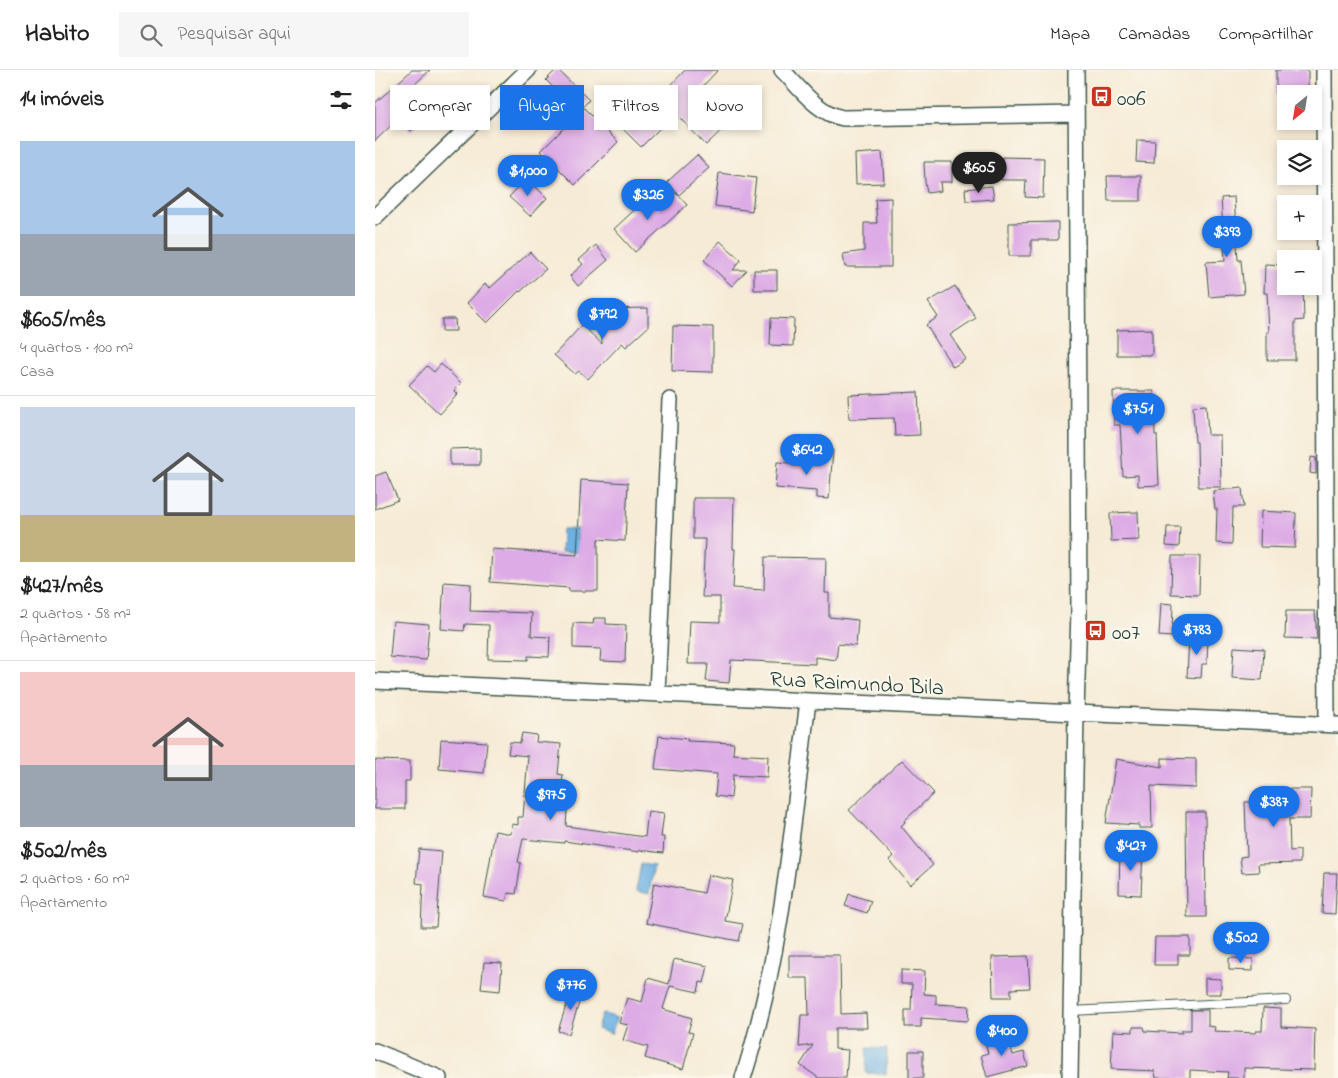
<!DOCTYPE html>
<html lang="pt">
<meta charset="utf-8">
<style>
body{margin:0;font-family:"Indie Flower",sans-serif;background:#f6f6f6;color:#222;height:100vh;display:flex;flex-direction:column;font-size:19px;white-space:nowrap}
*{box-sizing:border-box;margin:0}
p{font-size:16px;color:#767676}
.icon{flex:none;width:28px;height:28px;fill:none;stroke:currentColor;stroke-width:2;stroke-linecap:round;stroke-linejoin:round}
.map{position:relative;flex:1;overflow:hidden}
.side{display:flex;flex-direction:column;background:#fff;width:375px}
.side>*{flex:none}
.hud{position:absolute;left:15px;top:15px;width:475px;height:45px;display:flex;gap:10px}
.needle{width:32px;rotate:210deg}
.tools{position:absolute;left:902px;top:15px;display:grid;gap:10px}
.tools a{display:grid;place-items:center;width:45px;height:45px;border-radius:0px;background:#fff;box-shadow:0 2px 8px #0003;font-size:25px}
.price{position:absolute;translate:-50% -42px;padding:0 11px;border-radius:18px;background:#1a73e8;color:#fff;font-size:16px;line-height:32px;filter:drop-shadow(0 1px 2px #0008)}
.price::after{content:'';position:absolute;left:50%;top:30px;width:15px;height:11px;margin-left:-8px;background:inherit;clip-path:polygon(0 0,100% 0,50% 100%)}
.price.on{background:#222;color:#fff}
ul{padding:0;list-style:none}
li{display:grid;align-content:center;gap:10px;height:265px;padding:0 20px}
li+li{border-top:1px solid #e0e0e0}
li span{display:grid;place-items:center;height:155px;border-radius:0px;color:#555}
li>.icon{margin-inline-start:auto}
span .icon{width:90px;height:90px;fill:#fffc;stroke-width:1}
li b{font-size:21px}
h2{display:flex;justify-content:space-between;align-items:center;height:60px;padding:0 20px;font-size:21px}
.chip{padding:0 18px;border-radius:0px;background:#fff;box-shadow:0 2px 8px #0003;font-size:18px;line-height:45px}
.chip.on{background:#1a73e8;color:#fff}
header{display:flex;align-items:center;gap:30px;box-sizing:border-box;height:70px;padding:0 25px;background:#fff;border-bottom:1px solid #e0e0e0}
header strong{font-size:24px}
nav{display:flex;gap:28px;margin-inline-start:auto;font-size:18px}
.search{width:350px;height:45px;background:#f6f6f6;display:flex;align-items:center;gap:12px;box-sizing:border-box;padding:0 18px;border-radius:0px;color:#767676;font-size:19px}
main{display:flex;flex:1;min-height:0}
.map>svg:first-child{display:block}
.water{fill:#6db1e3;stroke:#46778c}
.building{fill:#ddabe6}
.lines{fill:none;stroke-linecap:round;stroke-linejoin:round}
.lane-casing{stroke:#3f574c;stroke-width:10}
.street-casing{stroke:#3f574c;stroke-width:18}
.lane{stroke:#fff;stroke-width:8}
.street{stroke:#fff;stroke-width:15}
.labels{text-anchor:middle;stroke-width:4.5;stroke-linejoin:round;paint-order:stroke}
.poi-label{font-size:22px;fill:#1f3d34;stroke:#fbf7ec;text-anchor:start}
.street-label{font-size:22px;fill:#1f3d34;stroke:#fbf7ec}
</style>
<header>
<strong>Habito</strong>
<div class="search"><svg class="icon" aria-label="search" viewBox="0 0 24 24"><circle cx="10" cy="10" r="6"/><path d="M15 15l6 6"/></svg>Pesquisar aqui</div>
<nav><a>Mapa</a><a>Camadas</a><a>Compartilhar</a></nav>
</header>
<main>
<section class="side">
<h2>14 imóveis<svg class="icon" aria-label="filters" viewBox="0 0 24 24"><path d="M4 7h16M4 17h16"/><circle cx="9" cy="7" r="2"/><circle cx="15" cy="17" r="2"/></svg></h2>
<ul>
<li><span style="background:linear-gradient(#a9c7e8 60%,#9aa5b1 0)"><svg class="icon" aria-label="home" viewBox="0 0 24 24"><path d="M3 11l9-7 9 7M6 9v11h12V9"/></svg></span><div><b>$605/mês</b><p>4 quartos · 100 m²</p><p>Casa</p></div></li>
<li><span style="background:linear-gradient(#c9d6e8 70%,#c2b280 0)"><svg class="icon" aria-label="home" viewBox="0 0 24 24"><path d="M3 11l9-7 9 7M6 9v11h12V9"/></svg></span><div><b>$427/mês</b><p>2 quartos · 58 m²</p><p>Apartamento</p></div></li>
<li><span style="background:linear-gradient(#f6c9c9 60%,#9aa5b1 0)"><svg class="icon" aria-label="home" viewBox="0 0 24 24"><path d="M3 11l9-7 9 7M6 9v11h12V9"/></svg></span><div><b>$502/mês</b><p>2 quartos · 60 m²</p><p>Apartamento</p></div></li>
</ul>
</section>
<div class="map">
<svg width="963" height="1008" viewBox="0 0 963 1008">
<rect width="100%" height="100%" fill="#fbf7ec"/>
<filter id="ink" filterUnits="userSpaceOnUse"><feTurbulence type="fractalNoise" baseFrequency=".02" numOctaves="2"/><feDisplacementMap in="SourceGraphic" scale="10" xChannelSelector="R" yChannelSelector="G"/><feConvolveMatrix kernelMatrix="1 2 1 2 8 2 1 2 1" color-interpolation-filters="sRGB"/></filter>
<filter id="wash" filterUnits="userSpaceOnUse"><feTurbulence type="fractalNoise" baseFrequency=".0096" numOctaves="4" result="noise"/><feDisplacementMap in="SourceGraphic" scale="20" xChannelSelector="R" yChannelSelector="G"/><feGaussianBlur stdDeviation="1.12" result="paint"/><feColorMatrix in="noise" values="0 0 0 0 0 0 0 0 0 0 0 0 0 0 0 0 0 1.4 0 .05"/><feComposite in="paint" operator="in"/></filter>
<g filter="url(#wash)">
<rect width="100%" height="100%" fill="#f6ebd6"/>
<path class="water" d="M 187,459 L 202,459 L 202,470 L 214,470 L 213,483 L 186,482 Z
M 266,794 L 279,796 L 274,824 L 261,821 Z
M 227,943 L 242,948 L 236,964 L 222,959 Z
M 492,978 L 512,979 L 511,1004 L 491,1003 Z"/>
<g id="blocks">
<path class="building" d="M 37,0 L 55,0 L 38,16 L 60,40 L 36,61 L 24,48 L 0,71 L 0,33 Z
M 181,0 L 183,0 L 214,30 L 203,42 L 171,10 Z
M 310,0 L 343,0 L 326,18 L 357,50 L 331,75 L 300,43 L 266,77 L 247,58 L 280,26 L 283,29 Z
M 901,0 L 933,0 L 933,24 L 901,24 Z
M 209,38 L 243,72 L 200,115 L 166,81 Z
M 762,70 L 780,71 L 779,93 L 761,92 Z
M 507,82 L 509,113 L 481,114 L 480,84 Z
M 322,85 L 334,98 L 304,125 L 292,112 Z
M 627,87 L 669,88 L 668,128 L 650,127 L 651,110 L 626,110 Z
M 549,92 L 577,92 L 577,112 L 565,112 L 566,121 L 552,123 L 550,112 Z
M 344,103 L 381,108 L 377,141 L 340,136 Z
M 732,106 L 766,106 L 766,131 L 733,131 Z
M 152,108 L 172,128 L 155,146 L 134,127 Z
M 617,116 L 619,129 L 591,131 L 590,119 Z
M 301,123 L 312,135 L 260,182 L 239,159 L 271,129 L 282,140 Z
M 859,127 L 863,190 L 866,190 L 869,224 L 834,227 L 831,192 L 850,191 L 846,128 Z
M 516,128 L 516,197 L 470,197 L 468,184 L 489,181 L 489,153 L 502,153 L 500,129 Z
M 683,152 L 683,170 L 656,170 L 656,186 L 634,186 L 634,153 Z
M 345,171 L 366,190 L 358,200 L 372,200 L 357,216 L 329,190 Z
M 221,175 L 233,190 L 203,216 L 195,206 L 208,194 L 204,190 Z
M 155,182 L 171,199 L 145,222 L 144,221 L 112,253 L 92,233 L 110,214 L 115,218 Z
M 890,194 L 911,195 L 911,216 L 928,216 L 929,250 L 920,251 L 920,290 L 892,290 L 892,262 L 894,262 L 892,223 L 889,223 Z
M 379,200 L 402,200 L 402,220 L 379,220 Z
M 580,216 L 601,248 L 575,265 L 591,289 L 578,297 L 551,255 L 563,247 L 553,232 Z
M 273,238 L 273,257 L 251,277 L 247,273 L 213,309 L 204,301 L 200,304 L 179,285 L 207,255 L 227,274 L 226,239 Z
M 396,248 L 419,249 L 418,276 L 395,275 Z
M 67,249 L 80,249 L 81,261 L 67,261 Z
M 298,256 L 338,257 L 338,302 L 297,301 Z
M 777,259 L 777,285 L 742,285 L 742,260 Z
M 66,294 L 86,313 L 79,320 L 83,324 L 65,344 L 34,315 L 52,296 L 59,302 Z
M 738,321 L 779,321 L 780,365 L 782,365 L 784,415 L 763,416 L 763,405 L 748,406 L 745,355 L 739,355 Z
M 543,322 L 545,365 L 520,366 L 519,348 L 474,349 L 473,325 Z
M 831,335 L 833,365 L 845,365 L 846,417 L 823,417 L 822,372 L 820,372 L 818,336 Z
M 105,378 L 105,395 L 75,395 L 75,379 Z
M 446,379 L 458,380 L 454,429 L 442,428 L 442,421 L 400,418 L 402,392 L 444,395 Z
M 936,387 L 941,388 L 941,404 L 935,403 Z
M 11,402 L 23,430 L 0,439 L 0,406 Z
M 206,410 L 253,413 L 250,471 L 223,469 L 223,521 L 194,521 L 194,518 L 115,512 L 117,479 L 202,485 Z
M 867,418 L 869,437 L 858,437 L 857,474 L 841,473 L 842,439 L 840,439 L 838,421 Z
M 318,428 L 359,428 L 358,479 L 360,479 L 358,518 L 389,520 L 390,487 L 451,488 L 450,523 L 454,523 L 454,547 L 483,550 L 481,576 L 463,574 L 461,590 L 440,587 L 440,594 L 356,590 L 354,613 L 331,611 L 333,594 L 313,594 L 315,551 L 345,552 L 345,527 L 327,527 L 330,469 L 318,469 Z
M 886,441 L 921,443 L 920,478 L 885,477 Z
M 763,442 L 764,470 L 736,471 L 735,443 Z
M 792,457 L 805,457 L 804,477 L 791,476 Z
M 797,486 L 825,486 L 824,525 L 796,524 Z
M 69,512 L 96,514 L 95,541 L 157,543 L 156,566 L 175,567 L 174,587 L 153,586 L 153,590 L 113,589 L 114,555 L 90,554 L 89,561 L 66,559 Z
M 786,533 L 798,534 L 797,567 L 784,566 Z
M 911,541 L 940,541 L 942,569 L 910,568 Z
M 219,548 L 231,548 L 231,554 L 251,555 L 250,592 L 225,591 L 226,579 L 198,578 L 198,553 L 218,554 Z
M 18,551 L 54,554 L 51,590 L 15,587 Z
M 814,567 L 833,568 L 832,594 L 827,594 L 826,608 L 812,607 Z
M 859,577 L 889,579 L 887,610 L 857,608 Z
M 147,663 L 162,665 L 161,672 L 186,674 L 183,704 L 188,705 L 184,739 L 192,740 L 191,756 L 270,767 L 273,741 L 289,743 L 286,767 L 289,767 L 288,783 L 264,780 L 264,782 L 189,771 L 189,773 L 148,769 L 143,792 L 146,793 L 141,824 L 133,823 L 131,831 L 109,827 L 120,761 L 136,764 L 137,754 L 143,755 L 143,747 L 148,747 L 153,686 L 133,684 L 135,672 L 145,673 Z
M 284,666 L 313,669 L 312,671 L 359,673 L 358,684 L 393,686 L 392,707 L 358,705 L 356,728 L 340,726 L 342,704 L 280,699 Z
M 66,669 L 112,672 L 109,703 L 64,699 Z
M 787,688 L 821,689 L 821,718 L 776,716 L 777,758 L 764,758 L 764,755 L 731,753 L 741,689 L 787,697 Z
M 0,690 L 35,691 L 35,711 L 30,711 L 30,739 L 0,739 Z
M 527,690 L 559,723 L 529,751 L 530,752 L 526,756 L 558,795 L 535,815 L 514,790 L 518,786 L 474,740 Z
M 896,719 L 936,719 L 935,749 L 914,749 L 915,781 L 925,780 L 925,793 L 883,794 L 884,802 L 867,803 L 865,787 L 872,786 L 870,732 L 896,731 Z
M 811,742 L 830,742 L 831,847 L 812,847 Z
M 44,779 L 67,781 L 61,857 L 46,857 L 48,814 L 41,813 Z
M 745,779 L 768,780 L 766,825 L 744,824 Z
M 949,803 L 962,803 L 960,844 L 947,843 Z
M 333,805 L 358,810 L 350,851 L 368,854 L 364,871 L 271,853 L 279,813 L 329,823 Z
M 474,824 L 496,831 L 492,843 L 470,836 Z
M 780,867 L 815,867 L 815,885 L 803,885 L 803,895 L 779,895 Z
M 414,885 L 465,885 L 466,944 L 491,943 L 492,958 L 460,958 L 460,979 L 473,980 L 471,1008 L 444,1008 L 425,995 L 438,975 L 424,977 L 426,945 L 434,945 L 433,908 L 414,908 Z
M 653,886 L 655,918 L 636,919 L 636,927 L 618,927 L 617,887 Z
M 854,888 L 878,889 L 878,901 L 854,900 Z
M 299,889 L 333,896 L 329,913 L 325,912 L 323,922 L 295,916 L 288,939 L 317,948 L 313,962 L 318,963 L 308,999 L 270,988 L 273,977 L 248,970 L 253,955 L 244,953 L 252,928 L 267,932 L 273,908 L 294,914 Z
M 109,892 L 127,893 L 125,921 L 106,919 Z
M 526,900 L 550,901 L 549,924 L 561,925 L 561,934 L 594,936 L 593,951 L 546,948 L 546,957 L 530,957 L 530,940 L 536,940 L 537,914 L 526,914 Z
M 830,908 L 846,909 L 846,924 L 830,924 Z
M 197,917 L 208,921 L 194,964 L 183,961 Z
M 888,938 L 906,939 L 906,957 L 940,959 L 939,1000 L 869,998 L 869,1008 L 852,1008 L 853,1002 L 815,1000 L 815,1008 L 781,1008 L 780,1001 L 736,999 L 738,961 L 758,962 L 758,957 L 769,957 L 770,961 L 807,963 L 807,960 L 816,960 L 816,940 L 833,940 L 833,956 L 840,957 L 839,961 L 881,963 L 881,961 L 887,961 Z
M 632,963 L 638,985 L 649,982 L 653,996 L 612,1007 L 606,985 L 613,983 L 609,970 Z
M 534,981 L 548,981 L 548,1008 L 534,1008 Z"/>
</g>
</g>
<g filter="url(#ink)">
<use href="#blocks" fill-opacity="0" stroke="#3f574c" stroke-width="1"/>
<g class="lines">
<defs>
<path id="lane" d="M 696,941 L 911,930"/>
<path id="street" d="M 407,0 C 425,18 442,43 468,48 L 701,44
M 949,0 L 952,654
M 0,147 L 153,0
M 0,611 L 963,655
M 282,623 L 295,330
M 0,981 L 64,1008
M 368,1008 C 407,886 417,758 433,631
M 695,1008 L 701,643 L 704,540 L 701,0"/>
</defs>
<use href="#lane" class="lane-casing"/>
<use href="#street" class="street-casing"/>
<use href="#lane" class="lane"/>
<use href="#street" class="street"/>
</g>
</g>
<defs>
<symbol id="bus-square" viewBox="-11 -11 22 22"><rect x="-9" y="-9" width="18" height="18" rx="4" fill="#c8321e" stroke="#fbf7ec"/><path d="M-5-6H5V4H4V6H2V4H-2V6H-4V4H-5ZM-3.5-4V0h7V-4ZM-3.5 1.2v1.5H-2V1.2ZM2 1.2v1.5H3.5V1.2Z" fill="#fff"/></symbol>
</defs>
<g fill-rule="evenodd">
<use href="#bus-square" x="714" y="14" width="25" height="25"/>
<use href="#bus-square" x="708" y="548" width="25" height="25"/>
</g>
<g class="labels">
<g class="poi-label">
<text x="742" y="35">006</text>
<text x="737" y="569">007</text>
</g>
<g class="street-label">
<text transform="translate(482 612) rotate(3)" y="8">Rua Raimundo Bila</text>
</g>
</g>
</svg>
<div class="tools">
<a><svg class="needle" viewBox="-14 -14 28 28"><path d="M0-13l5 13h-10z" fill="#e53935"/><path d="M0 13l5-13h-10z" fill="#767676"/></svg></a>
<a><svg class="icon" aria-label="layers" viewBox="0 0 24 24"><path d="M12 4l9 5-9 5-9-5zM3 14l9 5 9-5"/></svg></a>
<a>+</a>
<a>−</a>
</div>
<b class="price on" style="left:604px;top:124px">$605</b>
<b class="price" style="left:153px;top:127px">$1,000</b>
<b class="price" style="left:273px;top:151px">$326</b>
<b class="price" style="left:852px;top:188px">$393</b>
<b class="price" style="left:228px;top:270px">$792</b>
<b class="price" style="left:763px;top:365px">$751</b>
<b class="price" style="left:432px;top:406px">$642</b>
<b class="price" style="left:822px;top:586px">$783</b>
<b class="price" style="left:176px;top:751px">$975</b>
<b class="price" style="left:899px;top:758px">$387</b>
<b class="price" style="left:756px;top:802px">$427</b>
<b class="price" style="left:866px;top:894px">$502</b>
<b class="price" style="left:196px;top:941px">$776</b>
<b class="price" style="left:627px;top:987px">$400</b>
<div class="hud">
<a class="chip">Comprar</a>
<a class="chip on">Alugar</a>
<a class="chip">Filtros</a>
<a class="chip">Novo</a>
</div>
</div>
</main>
